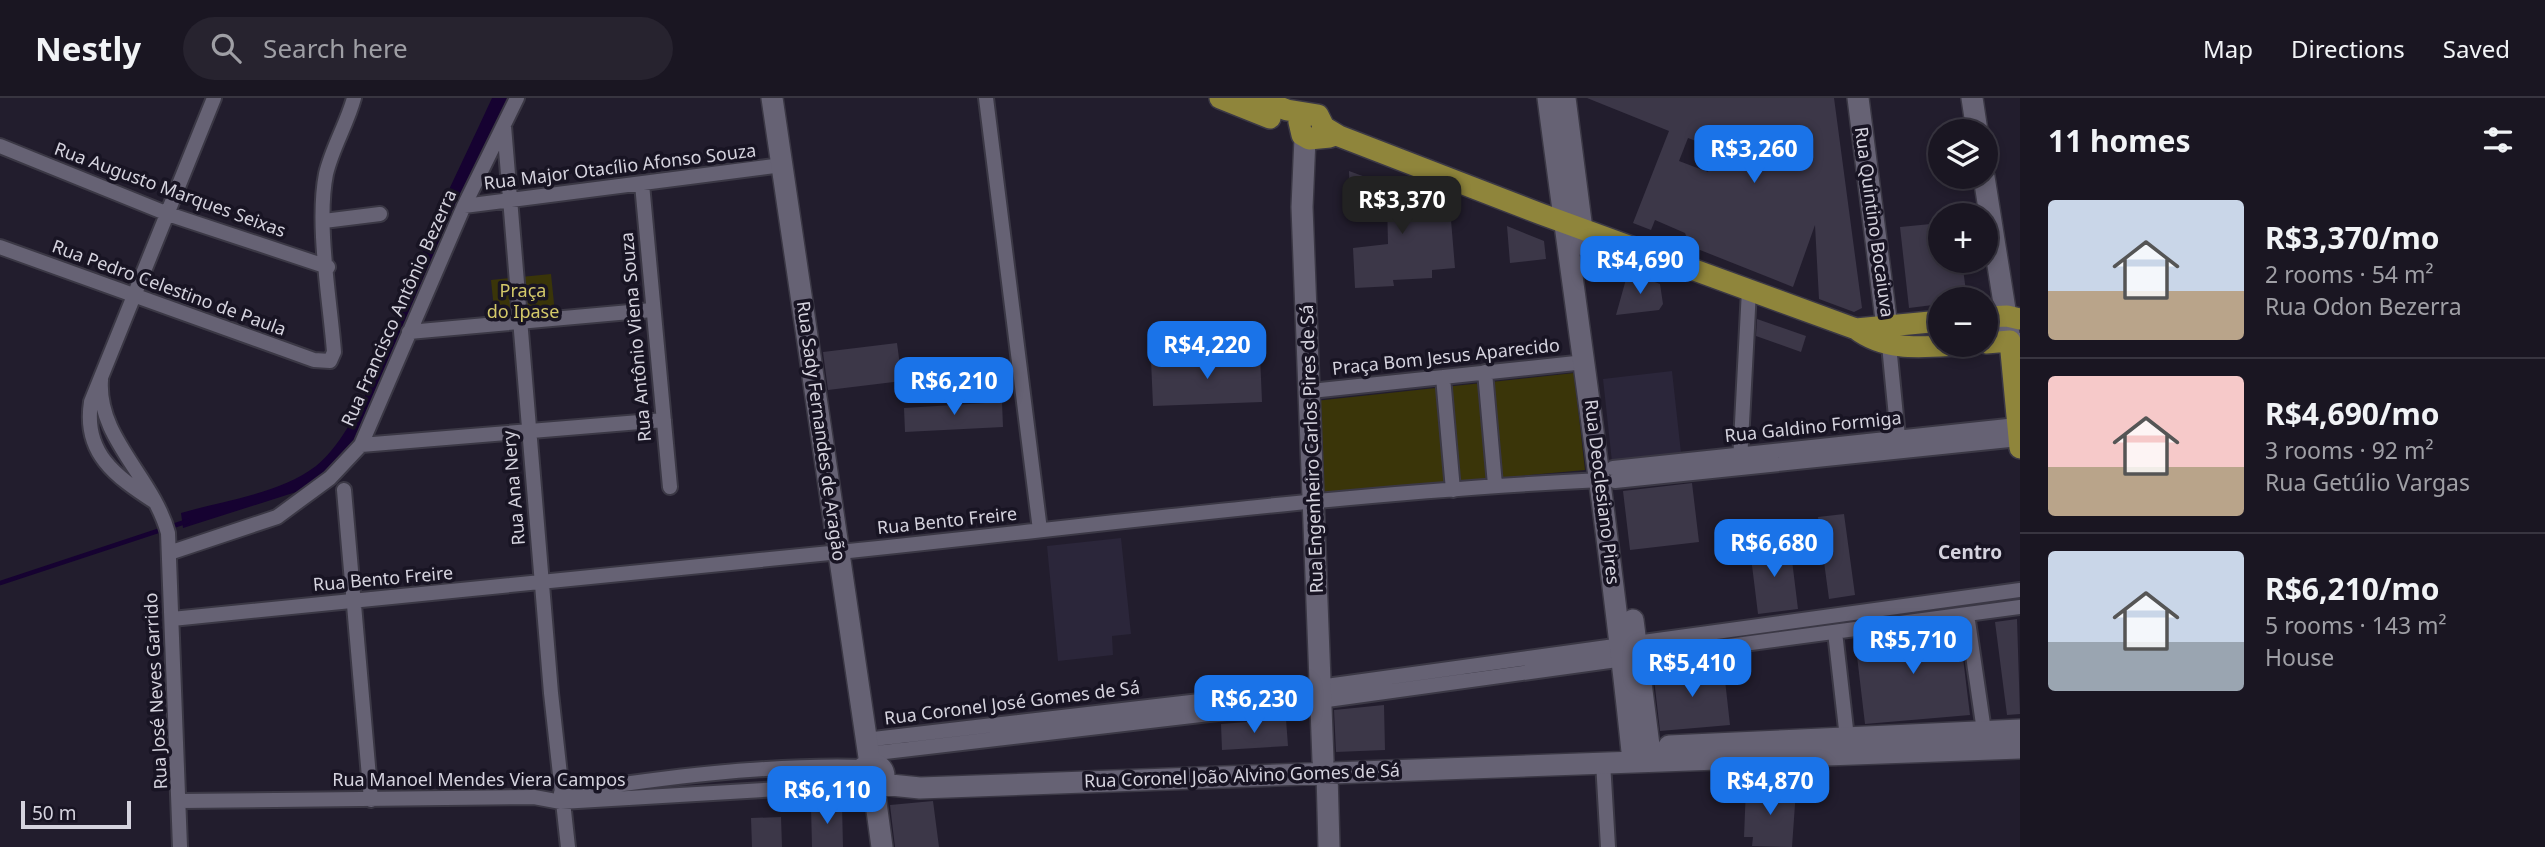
<!DOCTYPE html>
<meta charset="utf-8">
<style>
body{margin:0;font-family:"Noto Sans",sans-serif;background:#27232f;color:#f1f3f6;height:100vh;display:flex;flex-direction:column;font-size:26px;white-space:nowrap}
*{box-sizing:border-box;margin:0}
p{font-size:23px;color:#9f9fa5}
.icon{flex:none;width:38px;height:38px;fill:none;stroke:currentColor;stroke-width:2;stroke-linecap:round;stroke-linejoin:round}
.map{position:relative;flex:1;overflow:hidden}
.panel{display:flex;flex-direction:column;background:#1a1622;width:525px}
.panel>*{flex:none}
.tools{position:absolute;left:1928px;top:21px;display:grid;gap:14px}
.tools a{display:grid;place-items:center;width:70px;height:70px;border-radius:50%;background:#1a1622;box-shadow:0 4px 10px #0003,0 0 0 2px #383540;font-size:35px}
.scale{position:absolute;left:21px;bottom:18px;width:110px;box-sizing:border-box;padding-left:7px;border:4px solid #d5d3de;border-top:0;font-size:19px;line-height:24px;white-space:nowrap;color:#d5d3de;-webkit-text-stroke:5px #181423;paint-order:stroke}
.price{position:absolute;translate:-50% -60px;padding:0 16px;border-radius:14px;background:#1a73e8;color:#fff;font-size:23px;line-height:46px;filter:drop-shadow(0 2px 4px #0008)}
.price::after{content:'';position:absolute;left:50%;top:42px;width:21px;height:16px;margin-left:-10px;background:inherit;clip-path:polygon(0 0,100% 0,50% 100%)}
.price.selected{background:#222;color:#fff}
ul{padding:0;list-style:none}
li{display:flex;align-items:center;gap:21px;height:175px;padding:0 28px}
li+li{border-top:2px solid #383540}
li span{display:grid;place-items:center;flex:none;width:196px;height:140px;border-radius:7px;color:#555}
li>.icon{margin-inline-start:auto}
span .icon{width:84px;height:84px;fill:#fffc;stroke-width:1}
li b{font-size:30px}
h2{display:flex;justify-content:space-between;align-items:center;height:84px;padding:0 28px;font-size:30px}
header{display:flex;align-items:center;gap:42px;box-sizing:border-box;height:98px;padding:0 35px;background:#1a1622;border-bottom:2px solid #383540}
header strong{font-size:33px}
nav{display:flex;gap:38px;margin-inline-start:auto;font-size:24px}
.search{width:490px;height:63px;background:#27232f;display:flex;align-items:center;gap:18px;box-sizing:border-box;padding:0 24px;border-radius:38px;color:#9f9fa5;font-size:26px}
main{display:flex;flex:1;min-height:0}
.map>svg:first-child{display:block}
.built{fill:#2b263a}
.green{fill:#3a3509}
.water{fill:#160231}
.lines{fill:none;stroke-linecap:round;stroke-linejoin:round}
.stream{stroke:#160231;stroke-width:4.5}
.building{fill:#3c3748;fill-rule:evenodd}
.street-casing{stroke:#3b3845;stroke-width:18}
.secondary-casing{stroke:#3b3845;stroke-width:24}
.primary-casing{stroke:#3b3845;stroke-width:24}
.street{stroke:#666274;stroke-width:14}
.secondary{stroke:#666274;stroke-width:21}
.primary{stroke:#8f853b;stroke-width:21}
.labels{text-anchor:middle;stroke-width:7;stroke-linejoin:round;paint-order:stroke}
.street-label{font-size:18px;fill:#d5d3de;stroke:#181423}
.park-label{font-size:18px;fill:#d3c869;stroke:#181423}
.neighbourhood-label{font-size:19px;font-weight:bold;fill:#d5d3de;stroke:#181423}
</style>
<header>
<strong>Nestly</strong>
<div class="search"><svg class="icon" aria-label="search" viewBox="0 0 24 24"><circle cx="10" cy="10" r="6"/><path d="M15 15l6 6"/></svg>Search here</div>
<nav><a>Map</a><a>Directions</a><a>Saved</a></nav>
</header>
<main>
<div class="map">
<svg width="2020" height="749" viewBox="0 0 2020 749">
<rect width="100%" height="100%" fill="#221d2d"/>
<path class="built" d="M 1672,273 L 1681,355 L 1612,364 L 1603,281 Z
M 1121,440 L 1131,536 L 1112,538 L 1113,557 L 1058,563 L 1047,448 Z"/>
<path class="green" d="M 551,176 L 556,225 L 496,231 L 491,182 Z
M 1574,275 L 1585,372 L 1323,396 L 1315,303 Z"/>
<path class="water" d="M 492,0 L 512,0 L 356,340 L 328,377 L 296,394 L 183,430 L 181,415 C 225,402 279,396 316,368 C 368,328 412,175 440,111 C 457,74 475,37 492,0 Z"/>
<g class="lines">
<path class="stream" d="M 0,485 L 188,423"/>
</g>
<path class="building" d="M 1587,0 L 1834,0 L 1862,210 L 1854,214 L 1819,201 L 1815,127 L 1793,189 L 1690,148 L 1685,135 L 1655,122 L 1651,132 L 1633,125 L 1669,33 ZM 1688,40 L 1717,51 L 1708,74 L 1679,63 Z
M 1349,73 L 1450,110 L 1455,170 L 1432,172 L 1432,180 L 1393,182 L 1394,188 L 1355,190 L 1353,150 L 1388,146 L 1387,104 L 1350,106 Z
M 1941,125 L 1941,163 L 1962,163 L 1967,201 L 1941,201 L 1941,206 L 1909,210 L 1900,129 Z
M 1507,128 L 1544,143 L 1546,161 L 1510,165 Z
M 1628,174 L 1660,186 L 1663,206 L 1659,212 L 1616,217 Z
M 1757,221 L 1806,238 L 1801,254 L 1756,238 Z
M 897,245 L 902,283 L 828,292 L 823,254 Z
M 1260,257 L 1262,304 L 1153,308 L 1151,262 Z
M 1002,304 L 1003,329 L 905,334 L 904,310 Z
M 1692,385 L 1699,444 L 1630,452 L 1623,393 Z
M 1844,416 L 1855,497 L 1829,501 L 1818,419 Z
M 1790,446 L 1798,511 L 1758,516 L 1750,451 Z
M 2017,521 L 2020,616 L 2007,617 L 1995,524 Z
M 1959,527 L 1970,617 L 1865,626 L 1855,541 Z
M 1723,564 L 1730,627 L 1660,633 L 1653,572 L 1676,569 L 1678,586 L 1701,583 L 1699,567 Z
M 1384,607 L 1385,652 L 1336,654 L 1334,612 Z
M 1286,621 L 1288,648 L 1222,652 L 1221,626 Z
M 1746,689 L 1796,692 L 1792,749 L 1752,748 L 1753,739 L 1744,739 Z
M 933,703 L 939,749 L 895,749 L 890,707 Z
M 842,707 L 843,749 L 812,749 L 811,708 Z
M 781,719 L 782,749 L 752,749 L 751,720 Z"/>
<g class="lines">
<defs>
<path id="street" d="M 986,0 L 1040,432
M 504,28 L 551,595 L 568,749
M 0,48 L 168,116 L 328,169
M 642,86 L 670,389
M 464,108 L 782,67
M 324,123 L 380,116
M 0,149 L 314,262 L 330,263 L 334,254 C 330,202 316,126 326,76 C 332,50 347,26 354,0
M 409,234 L 652,212
M 1889,247 L 1898,339
M 1485,274 L 1495,387
M 1443,279 L 1453,392
M 101,282 C 97,340 153,379 168,435 L 180,749
M 1311,293 L 1585,264
M 361,347 L 664,322
M 1740,363 L 1749,192
M 1613,370 L 2017,327
M 1615,383 L 2019,341
M 344,392 L 371,702
M 155,404 C 115,378 83,355 91,304 L 214,0
M 169,455 L 277,419 L 330,380 L 361,347 L 464,108 L 517,0
M 1967,516 L 1984,633
M 172,521 C 394,498 617,478 840,454 C 1093,428 1346,394 1601,382
M 1835,534 L 1847,640
M 1636,545 L 2020,492
M 1737,547 L 1739,565
M 1639,560 L 2020,509
M 865,642 L 1319,589 L 1622,547
M 868,656 L 1320,603 L 1624,561
M 1603,664 L 1608,749
M 561,695 C 661,680 763,666 865,669
M 180,703 L 534,699 L 561,704 L 863,686"/>
<path id="secondary" d="M 772,0 L 870,666
M 1548,0 C 1577,221 1610,441 1633,663
M 1565,0 L 1584,147
M 1858,0 L 1889,245
M 1972,0 L 1977,33
M 1305,40 L 1302,109 L 1323,662
M 1984,79 L 2010,243 L 2020,246
M 1633,522 L 1651,663
M 1669,648 L 2020,632
M860 678a12 12 0 1 1 24 0a12 12 0 1 1-24 0Z
M 1327,675 L 1329,749
M 881,686 L 920,690 L 2020,650
M 874,690 L 882,749"/>
<path id="primary" d="M 1220,0 L 1270,20
M 1256,0 L 1287,12 L 1318,17 L 1324,29 L 1318,39
M 1307,17 L 1299,24 L 1302,37 L 1309,41 L 1330,39
M 1324,29 L 1339,38 L 1541,116 L 1856,231 C 1886,254 1923,249 1959,247
M 1986,219 L 2007,218 L 2020,221
M 1856,231 L 1941,223
M 1986,245 L 2010,243 L 2020,350"/>
</defs>
<use href="#street" class="street-casing"/>
<use href="#secondary" class="secondary-casing"/>
<use href="#primary" class="primary-casing"/>
<use href="#street" class="street"/>
<use href="#secondary" class="secondary"/>
<use href="#primary" class="primary"/>
</g>
<g class="labels">
<g class="street-label">
<text transform="translate(620 69) rotate(-7)" y="6">Rua Major Otacílio Afonso Souza</text>
<text transform="translate(170 92) rotate(20)" y="6">Rua Augusto Marques Seixas</text>
<text transform="translate(1874 124) rotate(82)" y="6">Rua Quintino Bocaiuva</text>
<text transform="translate(169 190) rotate(20)" y="6">Rua Pedro Celestino de Paula</text>
<text transform="translate(399 210) rotate(-66)" y="6">Rua Francisco Antônio Bezerra</text>
<text transform="translate(636 239) rotate(-95)" y="6">Rua Antônio Viena Souza</text>
<text transform="translate(1446 259) rotate(-6)" y="6">Praça Bom Jesus Aparecido</text>
<text transform="translate(1813 329) rotate(-6)" y="6">Rua Galdino Formiga</text>
<text transform="translate(821 333) rotate(82)" y="6">Rua Sady Fernandes de Aragão</text>
<text transform="translate(1312 351) rotate(-92)" y="6">Rua Engenheiro Carlos Pires de Sá</text>
<text transform="translate(514 390) rotate(-95)" y="6">Rua Ana Nery</text>
<text transform="translate(1602 394) rotate(83)" y="6">Rua Deoclesiano Pires</text>
<text transform="translate(947 423) rotate(-6)" y="6">Rua Bento Freire</text>
<text transform="translate(383 481) rotate(-5)" y="6">Rua Bento Freire</text>
<text transform="translate(156 593) rotate(-93)" y="6">Rua José Neves Garrido</text>
<text transform="translate(1012 605) rotate(-7)" y="6">Rua Coronel José Gomes de Sá</text>
<text transform="translate(1242 678) rotate(-2)" y="6">Rua Coronel João Alvino Gomes de Sá</text>
<text x="479" y="688">Rua Manoel Mendes Viera Campos</text>
</g>
<g class="park-label">
<text x="523" y="199">Praça<tspan x="523" dy="21">do Ipase</tspan></text>
</g>
<g class="neighbourhood-label">
<text x="1970" y="461">Centro</text>
</g>
</g>
</svg>
<div class="tools">
<a><svg class="icon" aria-label="layers" viewBox="0 0 24 24"><path d="M12 4l9 5-9 5-9-5zM3 14l9 5 9-5"/></svg></a>
<a>+</a>
<a>−</a>
</div>
<div class="scale">50 m</div>
<b class="price" style="left:1754px;top:87px">R$3,260</b>
<b class="price selected" style="left:1402px;top:138px">R$3,370</b>
<b class="price" style="left:1640px;top:198px">R$4,690</b>
<b class="price" style="left:1207px;top:283px">R$4,220</b>
<b class="price" style="left:954px;top:319px">R$6,210</b>
<b class="price" style="left:1774px;top:481px">R$6,680</b>
<b class="price" style="left:1913px;top:578px">R$5,710</b>
<b class="price" style="left:1692px;top:601px">R$5,410</b>
<b class="price" style="left:1254px;top:637px">R$6,230</b>
<b class="price" style="left:1770px;top:719px">R$4,870</b>
<b class="price" style="left:827px;top:728px">R$6,110</b>
</div>
<section class="panel">
<h2>11 homes<svg class="icon" aria-label="filters" viewBox="0 0 24 24"><path d="M4 7h16M4 17h16"/><circle cx="9" cy="7" r="2"/><circle cx="15" cy="17" r="2"/></svg></h2>
<ul>
<li><span style="background:linear-gradient(#c9d6e8 65%,#b9a48a 0)"><svg class="icon" aria-label="home" viewBox="0 0 24 24"><path d="M3 11l9-7 9 7M6 9v11h12V9"/></svg></span><div><b>R$3,370/mo</b><p>2 rooms · 54 m²</p><p>Rua Odon Bezerra</p></div></li>
<li><span style="background:linear-gradient(#f6c9c9 65%,#b9a48a 0)"><svg class="icon" aria-label="home" viewBox="0 0 24 24"><path d="M3 11l9-7 9 7M6 9v11h12V9"/></svg></span><div><b>R$4,690/mo</b><p>3 rooms · 92 m²</p><p>Rua Getúlio Vargas</p></div></li>
<li><span style="background:linear-gradient(#c9d6e8 65%,#9aa5b1 0)"><svg class="icon" aria-label="home" viewBox="0 0 24 24"><path d="M3 11l9-7 9 7M6 9v11h12V9"/></svg></span><div><b>R$6,210/mo</b><p>5 rooms · 143 m²</p><p>House</p></div></li>
</ul>
</section>
</main>
